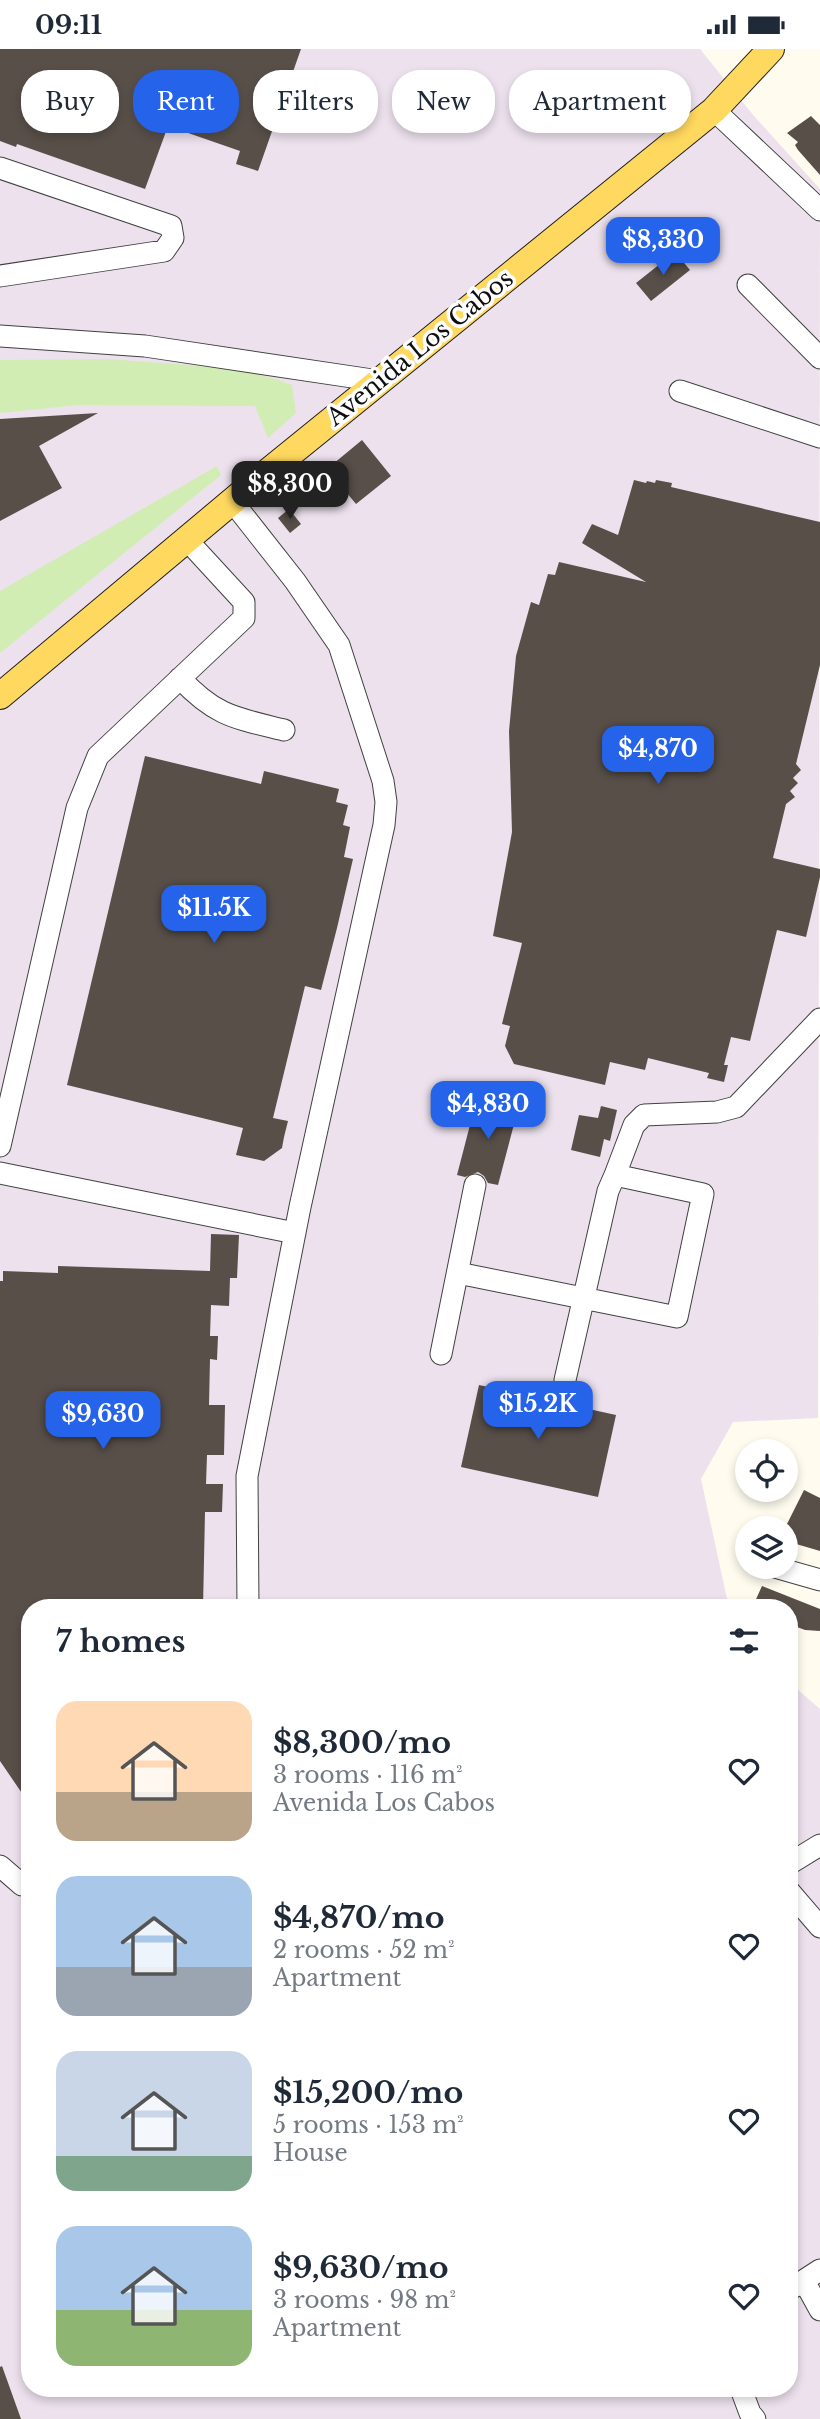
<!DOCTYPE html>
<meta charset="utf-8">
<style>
body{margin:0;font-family:"Libre Baskerville",serif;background:#f6f6f7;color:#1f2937;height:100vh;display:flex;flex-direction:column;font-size:26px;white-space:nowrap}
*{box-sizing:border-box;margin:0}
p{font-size:23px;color:#747a83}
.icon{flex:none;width:38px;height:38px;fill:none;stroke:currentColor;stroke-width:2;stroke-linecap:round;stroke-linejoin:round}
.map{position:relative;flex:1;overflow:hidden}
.panel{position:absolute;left:21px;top:1550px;width:777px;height:798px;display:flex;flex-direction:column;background:#fff;border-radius:28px;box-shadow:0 4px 10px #0003}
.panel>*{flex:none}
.hud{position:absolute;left:21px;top:21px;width:779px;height:63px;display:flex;gap:14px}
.buttons{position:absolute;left:735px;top:1390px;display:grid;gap:14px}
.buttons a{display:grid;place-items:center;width:63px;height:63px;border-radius:50%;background:#fff;box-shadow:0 4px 10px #0003;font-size:35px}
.price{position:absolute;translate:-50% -60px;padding:0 16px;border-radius:14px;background:#2563eb;color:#fff;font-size:23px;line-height:46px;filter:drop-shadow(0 2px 4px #0008)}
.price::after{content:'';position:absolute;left:50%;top:42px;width:21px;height:16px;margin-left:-10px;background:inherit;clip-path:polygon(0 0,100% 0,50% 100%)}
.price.on{background:#222;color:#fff}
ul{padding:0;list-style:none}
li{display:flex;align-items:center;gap:21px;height:175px;padding:0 35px}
li span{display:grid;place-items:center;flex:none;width:196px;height:140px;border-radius:21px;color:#555}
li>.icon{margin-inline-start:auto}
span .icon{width:84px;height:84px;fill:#fffc;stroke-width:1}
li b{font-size:30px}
h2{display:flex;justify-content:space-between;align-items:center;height:84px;padding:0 35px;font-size:30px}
.tag{padding:0 24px;border-radius:28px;background:#fff;box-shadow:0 4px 10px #0003;font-size:24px;line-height:63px}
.tag.on{background:#2563eb;color:#fff}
.status{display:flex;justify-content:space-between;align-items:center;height:49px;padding:0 35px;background:#fff;direction:ltr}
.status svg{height:19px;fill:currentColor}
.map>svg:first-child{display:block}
.industrial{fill:#ece1ed}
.green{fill:#d2edb4}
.building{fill:#584f49}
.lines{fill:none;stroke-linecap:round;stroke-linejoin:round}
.minor-casing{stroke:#414141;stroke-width:23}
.major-casing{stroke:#1f1f1f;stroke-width:28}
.minor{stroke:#fff;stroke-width:21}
.major{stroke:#ffd85f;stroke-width:26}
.labels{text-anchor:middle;stroke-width:7;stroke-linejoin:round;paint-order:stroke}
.street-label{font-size:24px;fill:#0e0e0e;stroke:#fff}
</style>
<div class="status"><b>09:11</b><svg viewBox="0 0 49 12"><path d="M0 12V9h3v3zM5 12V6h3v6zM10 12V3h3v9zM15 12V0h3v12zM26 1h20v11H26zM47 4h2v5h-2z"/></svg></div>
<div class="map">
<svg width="820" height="2370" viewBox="0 0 820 2370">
<rect width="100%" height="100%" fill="#fffcef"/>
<path class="industrial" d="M 0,0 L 700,0 L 754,67 L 820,140 L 818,1369 L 733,1373 L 701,1430 L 729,1559 L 30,1559 L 30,2340 L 789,2340 L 789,1633 L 820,1660 L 820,2370 L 0,2370 Z"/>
<path class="green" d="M 109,310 C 161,315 246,316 292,336 L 296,364 L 268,389 L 255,357 L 79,356 L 0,364 L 0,311 Z
M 217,417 L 221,426 L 0,604 L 0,542 Z"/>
<path class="building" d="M 0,0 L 301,0 L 258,122 L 236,115 L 240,102 L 168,77 L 145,140 L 17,95 L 16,98 L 0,92 Z
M 811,67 L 820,76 L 820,126 L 798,101 L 795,96 L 798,93 L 787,84 Z
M 675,203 L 690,221 L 651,252 L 636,234 Z
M 98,364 L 39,397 L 62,439 L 0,472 L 0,370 Z
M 362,391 L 391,427 L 356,455 L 327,420 Z
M 634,431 L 646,434 L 647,432 L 655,434 L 656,431 L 672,434 L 671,438 L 820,473 L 820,616 L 796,715 L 801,721 L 793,729 L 798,734 L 790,742 L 795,748 L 786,755 L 773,809 L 820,820 L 820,828 L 806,888 L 777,881 L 750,992 L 731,988 L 724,1016 L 728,1016 L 724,1033 L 707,1029 L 709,1024 L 648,1009 L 645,1021 L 610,1013 L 605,1036 L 514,1015 L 505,997 L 510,977 L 502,975 L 522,894 L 493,887 L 512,783 L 509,682 L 516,607 L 531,553 L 539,556 L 548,525 L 555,526 L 559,513 L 646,533 L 582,494 L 592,475 L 618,486 Z
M 289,460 L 301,475 L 290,484 L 278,469 Z
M 145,707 L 261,735 L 264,722 L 339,740 L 336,753 L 348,756 L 343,776 L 350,778 L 344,808 L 353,810 L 337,879 L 321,941 L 305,937 L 273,1069 L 288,1072 L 284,1088 L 282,1099 L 264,1112 L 236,1106 L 243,1079 L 67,1036 Z
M 477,1049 L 518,1060 L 498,1136 L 488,1134 L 484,1127 L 478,1123 L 465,1128 L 457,1126 Z
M 601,1057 L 617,1061 L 610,1092 L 604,1090 L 600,1108 L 571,1101 L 579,1066 L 598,1069 Z
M 211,1185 L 239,1186 L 237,1229 L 230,1229 L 229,1257 L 211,1256 L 210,1287 L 218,1287 L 217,1311 L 210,1310 L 209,1356 L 225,1356 L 224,1406 L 207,1406 L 206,1435 L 223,1435 L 222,1463 L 205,1463 L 203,1559 L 30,1559 L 30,1756 L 0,1712 L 0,1232 L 3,1232 L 3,1222 L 58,1224 L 58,1217 L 210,1222 Z
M 479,1336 L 616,1366 L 598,1448 L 461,1418 Z
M 804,1441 L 820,1449 L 820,1502 L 786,1492 L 786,1477 Z
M 762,1537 L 820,1560 L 820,1582 L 805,1581 L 789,1575 L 789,1559 L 752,1559 Z
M 2,2317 L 21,2370 L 0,2370 L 0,2318 Z"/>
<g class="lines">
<defs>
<path id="minor" d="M 714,61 L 820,161
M 0,119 L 171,177 L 173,189 L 164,202 L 0,227
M 748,236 L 820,309
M 0,287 L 145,297 L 379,332
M 680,342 L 820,388
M 232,452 L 295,532 L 339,596 L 383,732 L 386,753 L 384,776 L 300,1158 L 247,1427 L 248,1559
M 180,629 C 215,667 235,669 284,681
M 0,1097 L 77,759 L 98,707 L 244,569 L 244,553 L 186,490
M 0,1124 L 295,1184
M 458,1224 L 677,1268 L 703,1145 L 615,1126 L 634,1076 L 644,1066 L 717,1063 L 736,1058 L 820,970
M 441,1305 L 475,1136
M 565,1331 L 608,1142 L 615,1126
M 771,1517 L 820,1531
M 789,1815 L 820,1796
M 0,1817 L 22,1836 L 30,1836
M 789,1842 L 820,1878
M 804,2232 L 820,2261
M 789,2241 L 820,2221
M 741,2340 L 750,2364 L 755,2370"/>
<path id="major" d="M 0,647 L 254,434 L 714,61 L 771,0"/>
</defs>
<use href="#minor" class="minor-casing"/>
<use href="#major" class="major-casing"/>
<use href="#minor" class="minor"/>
<use href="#major" class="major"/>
</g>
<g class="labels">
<g class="street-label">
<text transform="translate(420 299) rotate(-39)" y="8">Avenida Los Cabos</text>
</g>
</g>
</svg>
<div class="buttons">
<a><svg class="icon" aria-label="locate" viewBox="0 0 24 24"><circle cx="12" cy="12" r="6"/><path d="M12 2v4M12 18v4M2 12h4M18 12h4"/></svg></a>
<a><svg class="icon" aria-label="layers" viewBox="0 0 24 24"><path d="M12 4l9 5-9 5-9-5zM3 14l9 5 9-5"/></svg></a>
</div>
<b class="price" style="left:663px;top:228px">$8,330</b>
<b class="price on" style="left:290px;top:472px">$8,300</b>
<b class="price" style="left:658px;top:737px">$4,870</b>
<b class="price" style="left:214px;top:896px">$11.5K</b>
<b class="price" style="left:488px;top:1092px">$4,830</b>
<b class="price" style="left:538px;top:1392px">$15.2K</b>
<b class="price" style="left:103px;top:1402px">$9,630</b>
<div class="hud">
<a class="tag">Buy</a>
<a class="tag on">Rent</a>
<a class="tag">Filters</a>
<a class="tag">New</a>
<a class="tag">Apartment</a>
</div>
<section class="panel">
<h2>7 homes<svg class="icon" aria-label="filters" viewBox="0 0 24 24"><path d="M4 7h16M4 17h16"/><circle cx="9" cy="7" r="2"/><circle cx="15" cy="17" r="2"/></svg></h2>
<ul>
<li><span style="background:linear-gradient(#ffd9b3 65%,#b9a48a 0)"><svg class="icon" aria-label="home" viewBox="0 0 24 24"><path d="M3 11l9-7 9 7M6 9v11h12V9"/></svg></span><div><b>$8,300/mo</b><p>3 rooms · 116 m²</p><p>Avenida Los Cabos</p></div><svg class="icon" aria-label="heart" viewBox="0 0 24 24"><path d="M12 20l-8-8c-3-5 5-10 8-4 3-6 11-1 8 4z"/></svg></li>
<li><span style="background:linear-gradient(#a9c7e8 65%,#9aa5b1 0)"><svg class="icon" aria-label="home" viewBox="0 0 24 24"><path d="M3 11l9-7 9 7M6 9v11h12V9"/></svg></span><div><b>$4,870/mo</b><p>2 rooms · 52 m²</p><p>Apartment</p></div><svg class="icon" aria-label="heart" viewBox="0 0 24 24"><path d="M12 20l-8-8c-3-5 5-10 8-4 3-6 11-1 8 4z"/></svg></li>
<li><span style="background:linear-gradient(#c9d6e8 75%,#7fa58c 0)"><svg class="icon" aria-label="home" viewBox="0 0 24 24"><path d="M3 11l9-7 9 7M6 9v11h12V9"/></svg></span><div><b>$15,200/mo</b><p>5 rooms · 153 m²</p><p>House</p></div><svg class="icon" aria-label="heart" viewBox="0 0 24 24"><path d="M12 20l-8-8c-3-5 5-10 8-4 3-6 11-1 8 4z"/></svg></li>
<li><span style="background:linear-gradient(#a9c7e8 60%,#8fb573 0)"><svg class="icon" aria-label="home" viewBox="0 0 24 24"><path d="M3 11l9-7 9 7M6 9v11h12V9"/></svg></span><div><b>$9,630/mo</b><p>3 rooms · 98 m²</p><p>Apartment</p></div><svg class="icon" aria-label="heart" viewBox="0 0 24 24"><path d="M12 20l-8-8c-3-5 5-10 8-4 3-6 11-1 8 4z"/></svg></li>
</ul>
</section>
</div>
